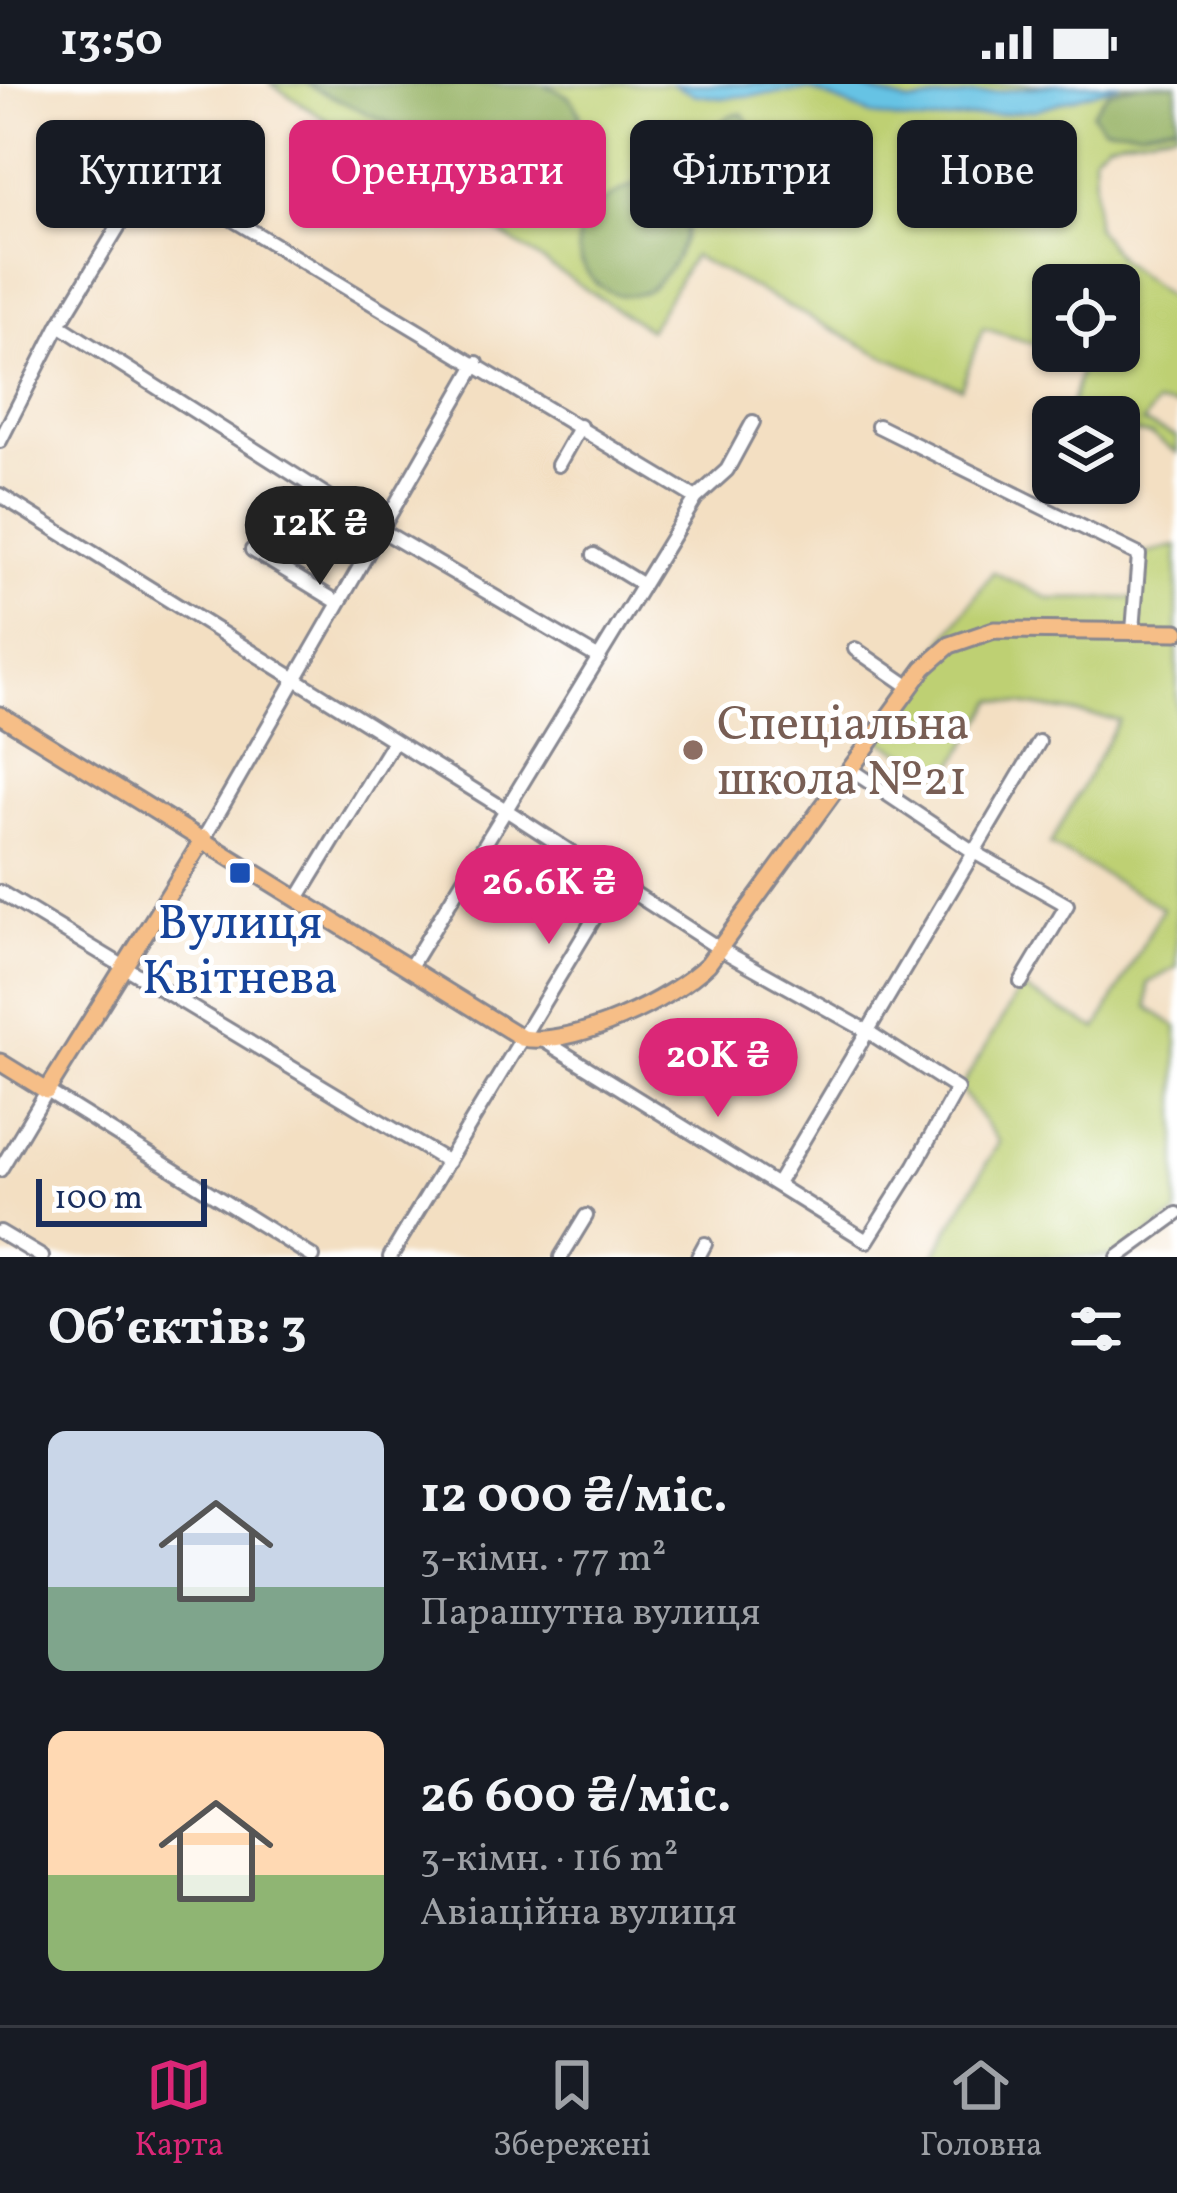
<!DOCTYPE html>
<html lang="uk">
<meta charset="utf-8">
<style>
body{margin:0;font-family:Vollkorn,serif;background:#242831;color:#f1f3f6;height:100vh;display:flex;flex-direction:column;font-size:45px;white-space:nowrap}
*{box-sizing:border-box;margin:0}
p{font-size:39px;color:#9ea1a6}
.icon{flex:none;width:66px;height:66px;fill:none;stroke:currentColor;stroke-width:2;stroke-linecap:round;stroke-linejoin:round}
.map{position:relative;height:1173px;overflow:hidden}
.panel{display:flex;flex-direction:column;background:#171b24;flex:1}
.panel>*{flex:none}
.guide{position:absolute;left:36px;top:36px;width:1107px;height:108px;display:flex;gap:24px}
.tools{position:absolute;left:1032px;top:180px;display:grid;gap:24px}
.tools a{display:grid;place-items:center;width:108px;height:108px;border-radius:18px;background:#171b24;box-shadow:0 3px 9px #0004;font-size:60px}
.scale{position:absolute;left:36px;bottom:30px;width:171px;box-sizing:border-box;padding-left:12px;border:6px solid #1b2f5e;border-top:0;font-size:33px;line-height:42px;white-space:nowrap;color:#1b2f5e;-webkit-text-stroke:9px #fff;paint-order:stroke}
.price{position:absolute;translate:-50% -102px;padding:0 27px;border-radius:42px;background:#db2777;color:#fff;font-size:39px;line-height:78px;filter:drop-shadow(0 3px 6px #0008)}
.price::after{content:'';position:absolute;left:50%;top:72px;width:36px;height:27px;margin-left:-18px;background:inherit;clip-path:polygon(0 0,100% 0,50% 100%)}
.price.selected{background:#222;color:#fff}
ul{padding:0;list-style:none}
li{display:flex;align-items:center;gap:36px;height:300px;padding:0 48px}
li span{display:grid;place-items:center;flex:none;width:336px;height:240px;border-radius:18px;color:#555}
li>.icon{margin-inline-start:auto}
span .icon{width:144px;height:144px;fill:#fffc;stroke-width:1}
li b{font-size:51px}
h2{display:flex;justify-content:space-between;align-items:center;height:144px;padding:0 48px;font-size:51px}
.chip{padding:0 42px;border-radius:18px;background:#171b24;box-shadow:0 3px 9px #0004;font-size:42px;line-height:108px}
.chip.selected{background:#db2777;color:#fff}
.status{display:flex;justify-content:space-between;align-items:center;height:84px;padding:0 60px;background:#171b24;direction:ltr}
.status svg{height:33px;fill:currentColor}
.tab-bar{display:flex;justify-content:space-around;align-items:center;height:168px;border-top:3px solid #363941;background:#171b24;font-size:33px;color:#9ea1a6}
.tab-bar a{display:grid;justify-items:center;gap:6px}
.tab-bar .selected{color:#db2777}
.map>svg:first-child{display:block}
.green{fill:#bed073;stroke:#6c8068;stroke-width:3;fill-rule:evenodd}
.forest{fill:#96b265;stroke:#587062;stroke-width:3}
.water{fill:#66c3e4;stroke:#4079a1;stroke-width:3}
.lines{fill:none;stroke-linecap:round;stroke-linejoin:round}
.minor-casing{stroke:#878790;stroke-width:18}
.major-casing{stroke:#878790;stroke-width:21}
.minor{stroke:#fff;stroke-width:12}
.major{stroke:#f6be87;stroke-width:15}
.education-dot{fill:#8d6e63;stroke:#fff;stroke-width:4.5}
.transit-dot{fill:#1a4fb4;stroke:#fff;stroke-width:4.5}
.labels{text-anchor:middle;stroke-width:10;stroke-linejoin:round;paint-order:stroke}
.education-label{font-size:48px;fill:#785e54;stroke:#fff;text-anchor:start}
.transit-label{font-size:48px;fill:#164399;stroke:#fff}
</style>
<div class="status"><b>13:50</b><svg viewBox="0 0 49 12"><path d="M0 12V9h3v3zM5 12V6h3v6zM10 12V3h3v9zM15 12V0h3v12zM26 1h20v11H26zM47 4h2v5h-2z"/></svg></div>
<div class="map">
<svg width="1177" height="1173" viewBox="0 0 1177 1173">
<rect width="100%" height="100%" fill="#fff"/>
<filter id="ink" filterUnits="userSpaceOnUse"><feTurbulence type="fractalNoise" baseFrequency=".00833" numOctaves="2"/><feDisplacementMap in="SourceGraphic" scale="24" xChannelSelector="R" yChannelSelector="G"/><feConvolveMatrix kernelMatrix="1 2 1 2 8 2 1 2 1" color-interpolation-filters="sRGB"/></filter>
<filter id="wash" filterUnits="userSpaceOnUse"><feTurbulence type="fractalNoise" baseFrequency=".004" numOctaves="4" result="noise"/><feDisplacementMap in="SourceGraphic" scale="48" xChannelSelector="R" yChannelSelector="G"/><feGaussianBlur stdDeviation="2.7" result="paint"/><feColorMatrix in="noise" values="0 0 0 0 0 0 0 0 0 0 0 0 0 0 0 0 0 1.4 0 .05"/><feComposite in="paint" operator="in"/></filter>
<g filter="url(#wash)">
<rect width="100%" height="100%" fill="#f3dfc2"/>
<path class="green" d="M 271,0 L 306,0 L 436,60 L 543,84 L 570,72 L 580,52 L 580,29 L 568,12 L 543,0 L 1137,0 L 1108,8 L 1092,30 L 1138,46 L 1177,39 L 1177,46 L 1108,57 L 1094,70 L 1096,144 L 1121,177 L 1177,220 L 1177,322 L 1156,320 L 1143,339 L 1177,353 L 1177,369 L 1151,351 L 1119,346 L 1119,333 L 1068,333 L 1083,276 L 1057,267 L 1119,267 L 1119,201 L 1053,201 L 1053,266 L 983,244 L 961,304 L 879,270 L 693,172 L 649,246 ZM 746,47 L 704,90 L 683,157 L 597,201 L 581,179 L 579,149 L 594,126 L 656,88 L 698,51 Z
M 1177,462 L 1177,883 L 1148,899 L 1148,923 L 1177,943 L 1177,1130 L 1118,1173 L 933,1173 L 999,1058 L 960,1005 L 1021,904 L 1097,945 L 1163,824 L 1050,761 L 1119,636 L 995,616 L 947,692 L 874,653 L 993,488 L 1050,515 L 1135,514 L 1139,471 Z"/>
<path class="forest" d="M 306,0 L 543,0 C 550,4 562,7 568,13 C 594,36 576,79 544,84 C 531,86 510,79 497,76 C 429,58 368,32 306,0 Z
M 1137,0 L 1177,0 L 1177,39 L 1138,46 L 1103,43 L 1092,29 L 1108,8 Z
M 733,30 L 743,30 L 749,38 C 742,61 713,72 702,93 C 687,124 689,162 666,188 C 662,193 653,204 646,207 C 611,226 568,183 580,147 C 592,113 634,105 659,85 C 684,66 706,47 733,30 Z"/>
<path class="water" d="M 671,0 L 848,0 L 909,19 L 1056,0 L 1121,0 L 1035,26 L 921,39 L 874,32 L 810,6 L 720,14 L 694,10 Z"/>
</g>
<g filter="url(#ink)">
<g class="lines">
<defs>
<path id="minor" d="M 59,241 L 381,446 L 599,574
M 878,342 L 1139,471 L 1133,547
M 0,357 L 59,241 L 152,87 L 696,414
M 558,381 L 580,342
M 0,411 L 506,726 L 720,865 L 867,947 L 957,1005 L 915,1081 L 867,1157 L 543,956
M 252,466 L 339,519
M 594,471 L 643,501
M 855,565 L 910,603
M 851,686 L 974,768 L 1067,821 L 1021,898
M 204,754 L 477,279
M 0,808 L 448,1078
M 299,813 L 394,657
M 410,883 L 696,414 L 727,386 L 753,338
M 0,1086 L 47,1007 L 313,1173
M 777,1100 L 1039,658
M 0,1148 L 42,1173
M 390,1173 L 616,798
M 561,1173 L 586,1132
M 698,1173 L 705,1160
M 1118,1173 L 1177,1130"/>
<path id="major" d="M 0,631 L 522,954 C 574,963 671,916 708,880 L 924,584 L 950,561 L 994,546 L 1177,548
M 0,978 L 47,1007 L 204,754"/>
</defs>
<use href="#minor" class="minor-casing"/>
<use href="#major" class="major-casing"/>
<use href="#minor" class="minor"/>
<use href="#major" class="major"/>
</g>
</g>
<circle class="education-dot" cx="693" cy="666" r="12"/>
<rect class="transit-dot" x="228" y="777" width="24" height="24" rx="6"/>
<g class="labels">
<g class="education-label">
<text x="717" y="655">Спеціальна<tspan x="717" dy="55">школа №21</tspan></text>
</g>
<g class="transit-label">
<text x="240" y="854">Вулиця<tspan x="240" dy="55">Квітнева</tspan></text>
</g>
</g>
</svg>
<div class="tools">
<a><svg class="icon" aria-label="locate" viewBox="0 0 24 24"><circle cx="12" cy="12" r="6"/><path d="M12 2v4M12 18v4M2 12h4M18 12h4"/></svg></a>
<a><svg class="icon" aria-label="layers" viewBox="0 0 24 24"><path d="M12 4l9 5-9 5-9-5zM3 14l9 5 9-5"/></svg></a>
</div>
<div class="scale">100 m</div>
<b class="price selected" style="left:320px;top:504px">12K ₴</b>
<b class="price" style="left:549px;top:863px">26.6K ₴</b>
<b class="price" style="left:718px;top:1036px">20K ₴</b>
<div class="guide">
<a class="chip">Купити</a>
<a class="chip selected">Орендувати</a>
<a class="chip">Фільтри</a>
<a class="chip">Нове</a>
</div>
</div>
<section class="panel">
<h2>Об’єктів: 3<svg class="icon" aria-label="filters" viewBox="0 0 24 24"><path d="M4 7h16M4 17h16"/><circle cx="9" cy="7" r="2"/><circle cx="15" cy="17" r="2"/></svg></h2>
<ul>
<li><span style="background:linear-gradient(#c9d6e8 65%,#7fa58c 0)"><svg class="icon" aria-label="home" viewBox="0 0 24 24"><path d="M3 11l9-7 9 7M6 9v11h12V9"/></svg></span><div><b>12 000 ₴/міс.</b><p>3-кімн. · 77 m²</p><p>Парашутна вулиця</p></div></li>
<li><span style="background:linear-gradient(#ffd9b3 60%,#8fb573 0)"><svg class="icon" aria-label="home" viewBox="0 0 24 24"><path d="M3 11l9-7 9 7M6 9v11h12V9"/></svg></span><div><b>26 600 ₴/міс.</b><p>3-кімн. · 116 m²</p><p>Авіаційна вулиця</p></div></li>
</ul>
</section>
<nav class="tab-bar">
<a class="selected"><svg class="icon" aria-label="map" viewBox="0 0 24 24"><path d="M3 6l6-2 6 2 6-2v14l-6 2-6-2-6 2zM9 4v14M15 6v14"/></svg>Карта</a>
<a><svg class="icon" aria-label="saved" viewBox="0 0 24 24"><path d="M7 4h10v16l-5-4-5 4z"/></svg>Збережені</a>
<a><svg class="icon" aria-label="home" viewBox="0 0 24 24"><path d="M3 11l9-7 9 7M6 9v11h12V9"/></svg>Головна</a>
</nav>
